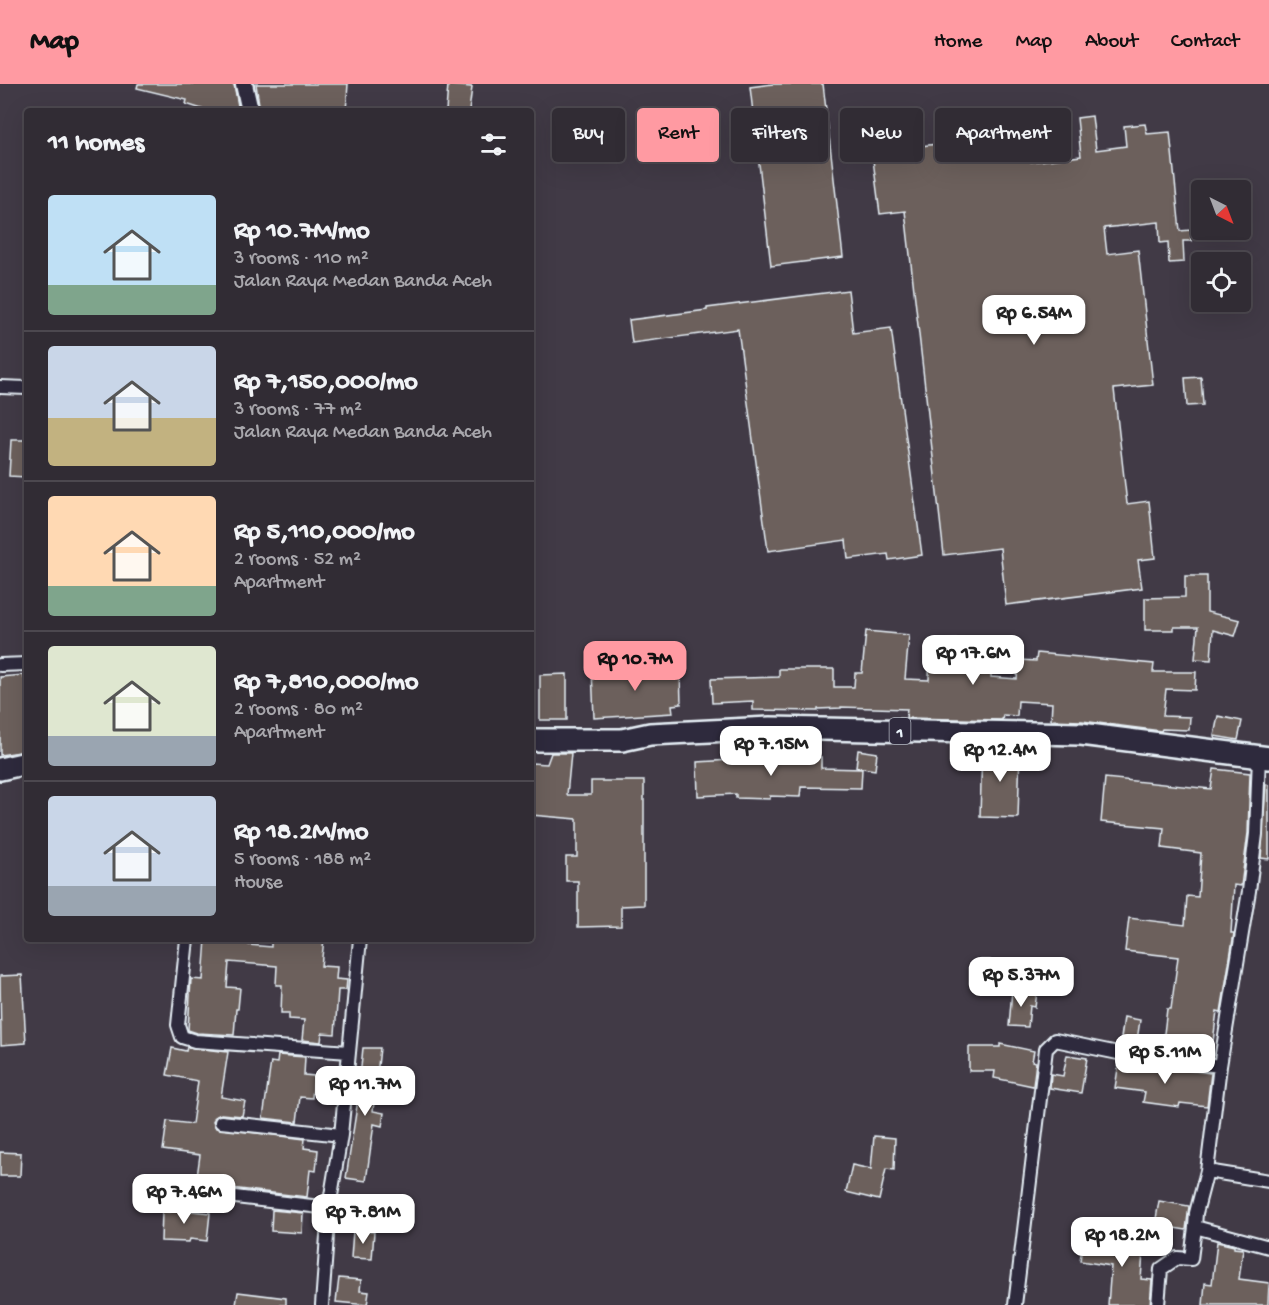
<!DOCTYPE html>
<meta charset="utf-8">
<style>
body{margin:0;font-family:"Gochi Hand",sans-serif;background:#3d3840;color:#f1f3f6;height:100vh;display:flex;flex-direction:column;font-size:22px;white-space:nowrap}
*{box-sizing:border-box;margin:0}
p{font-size:20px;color:#a8a7ac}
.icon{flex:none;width:33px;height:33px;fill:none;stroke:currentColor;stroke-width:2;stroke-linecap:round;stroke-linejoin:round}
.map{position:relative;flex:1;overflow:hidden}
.drawer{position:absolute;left:24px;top:24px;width:510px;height:834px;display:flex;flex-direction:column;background:#312c34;border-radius:6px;box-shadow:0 6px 24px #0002,0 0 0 2px #4c484f}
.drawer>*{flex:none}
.guide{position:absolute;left:552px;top:24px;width:570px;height:54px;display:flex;gap:12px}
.needle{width:39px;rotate:138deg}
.controls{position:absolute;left:1191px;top:96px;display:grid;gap:12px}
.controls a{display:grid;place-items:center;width:60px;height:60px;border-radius:6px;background:#312c34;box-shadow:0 6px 24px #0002,0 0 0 2px #4c484f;font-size:30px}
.price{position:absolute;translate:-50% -51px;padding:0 14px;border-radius:12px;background:#fff;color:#222;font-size:20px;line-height:39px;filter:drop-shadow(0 2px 3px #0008)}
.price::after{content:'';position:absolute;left:50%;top:36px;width:18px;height:14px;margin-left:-9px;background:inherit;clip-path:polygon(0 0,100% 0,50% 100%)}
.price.on{background:#ff9aa2;color:#111}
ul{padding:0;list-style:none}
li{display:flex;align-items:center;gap:18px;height:150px;padding:0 24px}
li+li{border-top:2px solid #4c484f}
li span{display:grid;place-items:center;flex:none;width:168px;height:120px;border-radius:6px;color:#555}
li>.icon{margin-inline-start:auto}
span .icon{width:72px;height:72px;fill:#fffc;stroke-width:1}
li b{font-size:26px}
h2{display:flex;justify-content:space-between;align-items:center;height:72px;padding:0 24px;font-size:26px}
.chip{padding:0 21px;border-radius:6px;background:#312c34;box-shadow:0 6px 24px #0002,0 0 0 2px #4c484f;font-size:21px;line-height:54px}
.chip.on{background:#ff9aa2;color:#111}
header{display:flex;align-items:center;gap:36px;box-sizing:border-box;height:84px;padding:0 30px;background:#ff9aa2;color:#111}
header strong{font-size:28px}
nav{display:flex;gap:33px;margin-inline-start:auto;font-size:21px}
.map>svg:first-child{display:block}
.building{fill:#6c605b;stroke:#e8f1f8;stroke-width:1.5}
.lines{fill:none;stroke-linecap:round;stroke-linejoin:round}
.minor-casing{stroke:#e8f1f8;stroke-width:16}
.tertiary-casing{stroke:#e8f1f8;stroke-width:21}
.trunk-casing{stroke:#e8f1f8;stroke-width:26}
.minor{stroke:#2f2a3d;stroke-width:12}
.tertiary{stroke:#2f2a3d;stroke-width:16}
.trunk{stroke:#2f2a3d;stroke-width:21}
.labels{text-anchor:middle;stroke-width:4.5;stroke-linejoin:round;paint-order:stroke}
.shield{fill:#2f2a3d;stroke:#b0b5c0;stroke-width:1.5}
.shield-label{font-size:16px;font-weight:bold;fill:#e8f1f8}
</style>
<header>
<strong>Map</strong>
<nav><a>Home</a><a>Map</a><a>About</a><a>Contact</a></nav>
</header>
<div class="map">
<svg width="1269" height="1221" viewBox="0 0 1269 1221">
<rect width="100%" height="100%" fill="#413a46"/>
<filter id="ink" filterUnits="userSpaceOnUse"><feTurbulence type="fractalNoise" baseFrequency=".0167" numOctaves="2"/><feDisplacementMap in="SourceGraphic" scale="12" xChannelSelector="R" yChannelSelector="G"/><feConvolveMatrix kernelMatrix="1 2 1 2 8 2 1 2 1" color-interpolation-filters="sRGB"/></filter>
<g filter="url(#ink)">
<path class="building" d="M 138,0 L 234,0 L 239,27 L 208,27 L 186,20 L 187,16 L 137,4 Z
M 256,0 L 348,0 L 346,27 L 331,27 L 331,24 L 303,22 L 280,23 L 280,27 L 260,27 Z
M 773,0 L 823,0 L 843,173 L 771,182 L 750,3 Z
M 448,1 L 472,3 L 469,27 L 446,27 Z
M 1092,32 L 1096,66 L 1126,62 L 1124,42 L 1145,40 L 1147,50 L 1170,48 L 1180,147 L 1191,146 L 1191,157 L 1183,157 L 1184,178 L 1169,179 L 1168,158 L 1160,159 L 1159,138 L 1104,144 L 1107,170 L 1138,166 L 1153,301 L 1114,305 L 1127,420 L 1149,417 L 1155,474 L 1138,476 L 1142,504 L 1006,521 L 1000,464 L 944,471 L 905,127 L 880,130 L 872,68 L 1028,49 L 1031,78 L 1081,72 L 1077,34 Z
M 848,206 L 853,249 L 891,244 L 922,471 L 889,476 L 888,470 L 848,475 L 846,456 L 768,467 L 738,245 L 632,259 L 629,236 L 707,226 L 707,224 Z
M 1201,293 L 1203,321 L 1187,322 L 1185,294 Z
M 11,356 L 27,356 L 27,393 L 9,392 Z
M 1185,492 L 1207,492 L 1207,528 L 1240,536 L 1235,552 L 1213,546 L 1211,576 L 1195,575 L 1198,543 L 1174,543 L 1174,546 L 1145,546 L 1145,514 L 1185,513 Z
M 866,547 L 909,551 L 905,595 L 929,596 L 930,556 L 991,555 L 991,593 L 1017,595 L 1019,576 L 1036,577 L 1037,569 L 1154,580 L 1153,588 L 1196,588 L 1195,606 L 1166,605 L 1163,632 L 1190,633 L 1189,646 L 1162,645 L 1161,647 L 1082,637 L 1051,636 L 1052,619 L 1018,617 L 1017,632 L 1003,631 L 1002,636 L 906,634 L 907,625 L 841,623 L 841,624 L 818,625 L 818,627 L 753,626 L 753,617 L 712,619 L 711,595 L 779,593 L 779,585 L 834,585 L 834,603 L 854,603 L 855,589 L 862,589 Z
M 646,583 L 646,588 L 680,586 L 681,620 L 672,621 L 673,629 L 594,634 L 592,585 Z
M 567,590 L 567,636 L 540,636 L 540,591 Z
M 24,591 L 24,594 L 27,594 L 27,667 L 0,671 L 0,593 Z
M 1218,632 L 1242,637 L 1238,656 L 1214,652 Z
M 982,664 L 1020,665 L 1018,734 L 980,733 Z
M 858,666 L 877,669 L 875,686 L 856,683 Z
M 551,669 L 571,669 L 567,711 L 591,711 L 591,697 L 644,697 L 644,821 L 621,822 L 621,842 L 578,843 L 578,797 L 566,797 L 566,773 L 577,773 L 577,735 L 531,731 L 531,679 L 547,680 Z
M 732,670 L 752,670 L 752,674 L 773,674 L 773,672 L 821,673 L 821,684 L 862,685 L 861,704 L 801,703 L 800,713 L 770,712 L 770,715 L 736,714 L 736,710 L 698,712 L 697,678 L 732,676 Z
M 1214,685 L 1250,689 L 1248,749 L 1241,802 L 1234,801 L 1231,849 L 1234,849 L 1221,928 L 1217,927 L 1211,973 L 1162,966 L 1167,925 L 1171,925 L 1178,873 L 1125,867 L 1129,834 L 1185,841 L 1187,812 L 1198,813 L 1201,769 L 1162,764 L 1164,744 L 1101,738 L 1105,694 L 1211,705 Z
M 1266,700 L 1269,701 L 1269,775 L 1261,774 Z
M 206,855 L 249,855 L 249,861 L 271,863 L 271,855 L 324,855 L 321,882 L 337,883 L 336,895 L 347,896 L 346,906 L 338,906 L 335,950 L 322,949 L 321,958 L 302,956 L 304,936 L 289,935 L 289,929 L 281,929 L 282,901 L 276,901 L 277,882 L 229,878 L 227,903 L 240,904 L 238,925 L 236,925 L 234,951 L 197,949 L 188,946 L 191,895 L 203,896 Z
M 977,876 L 990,876 L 990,892 L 977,893 Z
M 22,891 L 26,959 L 1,961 L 0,892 Z
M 1012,906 L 1037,908 L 1035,923 L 1030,922 L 1028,943 L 1009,942 Z
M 1124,933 L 1140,936 L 1136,963 L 1120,961 Z
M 1000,960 L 1034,967 L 1032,977 L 1036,978 L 1033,1002 L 994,994 L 995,987 L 969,987 L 969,963 L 1000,963 Z
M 187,963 L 228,968 L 221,1013 L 245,1017 L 242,1032 L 221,1030 L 215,1033 L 213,1038 L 216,1044 L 305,1055 L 304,1064 L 318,1066 L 316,1087 L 310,1086 L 307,1113 L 196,1100 L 200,1071 L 163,1066 L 167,1037 L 192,1040 L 198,997 L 167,991 L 172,964 L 186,967 Z
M 363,964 L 380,964 L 373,1027 L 384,1029 L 382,1042 L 374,1040 L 366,1097 L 346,1094 L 357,1022 Z
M 278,971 L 305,973 L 304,991 L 314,992 L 312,1014 L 300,1013 L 297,1038 L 263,1034 L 271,978 L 277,979 Z
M 1067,971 L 1087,974 L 1081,1009 L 1050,1004 L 1051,990 L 1063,992 Z
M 1119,978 L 1159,985 L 1160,983 L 1211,989 L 1207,1022 L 1180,1019 L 1179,1023 L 1143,1018 L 1145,1008 L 1115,1004 Z
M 874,1052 L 895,1054 L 894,1086 L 886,1085 L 879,1116 L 846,1108 L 852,1081 L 871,1085 Z
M 0,1068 L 21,1069 L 20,1092 L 0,1092 Z
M 1159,1117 L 1189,1122 L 1186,1146 L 1155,1141 Z
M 171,1121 L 184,1121 L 183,1126 L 210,1129 L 207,1157 L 190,1155 L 189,1158 L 161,1157 L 162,1127 L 170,1128 Z
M 272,1126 L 303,1129 L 302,1149 L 271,1147 Z
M 1122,1146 L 1148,1150 L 1145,1168 L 1143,1168 L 1141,1195 L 1152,1196 L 1150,1221 L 1108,1221 L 1111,1182 L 1080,1177 L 1083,1156 L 1119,1161 Z
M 353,1147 L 374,1148 L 372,1175 L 351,1174 Z
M 1217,1158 L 1234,1162 L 1234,1164 L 1243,1165 L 1239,1195 L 1269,1199 L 1268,1221 L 1203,1221 L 1205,1199 L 1212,1200 Z
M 339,1194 L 361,1196 L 360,1207 L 369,1208 L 367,1221 L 336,1218 Z
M 238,1208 L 286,1214 L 286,1221 L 236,1221 Z"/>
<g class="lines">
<defs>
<path id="minor" d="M 0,303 L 27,304
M 0,581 L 27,580
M 1259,672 L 1256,750 L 1249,807 L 1220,982 L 1207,1087 L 1196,1129 L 1195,1143 L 1269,1163
M 187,855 L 178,941 L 182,953 L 195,957 L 349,968
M 221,1038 L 341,1051
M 1207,1087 L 1269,1097
M 192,1108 L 329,1124
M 322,1221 L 329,1124 L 341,1051 L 360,855
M 1015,1221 L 1046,965 L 1055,956 L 1123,970 L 1220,982
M 1158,1221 L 1161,1185 L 1177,1174 L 1191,1175 L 1195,1143"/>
<path id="tertiary" d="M 244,0 L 250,27"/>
<path id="trunk" d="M 531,656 L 622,656 L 650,650 L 770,644 L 1081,650 L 1269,674
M 0,685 L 27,679"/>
</defs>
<use href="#minor" class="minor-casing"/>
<use href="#tertiary" class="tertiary-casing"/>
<use href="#trunk" class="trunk-casing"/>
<use href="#minor" class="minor"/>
<use href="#tertiary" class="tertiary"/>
<use href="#trunk" class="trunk"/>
</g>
</g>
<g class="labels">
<rect class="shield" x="889.5" y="634" width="21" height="26" rx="4.5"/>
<g class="shield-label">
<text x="900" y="653">1</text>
</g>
</g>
</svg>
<div class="controls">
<a><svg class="needle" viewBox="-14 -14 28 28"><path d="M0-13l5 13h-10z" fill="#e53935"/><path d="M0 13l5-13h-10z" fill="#a8a7ac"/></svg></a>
<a><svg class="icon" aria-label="locate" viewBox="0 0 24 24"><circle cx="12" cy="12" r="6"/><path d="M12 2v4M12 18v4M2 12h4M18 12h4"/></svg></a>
</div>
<b class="price" style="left:1034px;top:262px">Rp 6.54M</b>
<b class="price" style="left:973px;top:602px">Rp 17.6M</b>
<b class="price on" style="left:635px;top:608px">Rp 10.7M</b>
<b class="price" style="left:771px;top:693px">Rp 7.15M</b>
<b class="price" style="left:1000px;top:699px">Rp 12.4M</b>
<b class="price" style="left:1021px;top:924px">Rp 5.37M</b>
<b class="price" style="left:1165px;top:1001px">Rp 5.11M</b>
<b class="price" style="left:365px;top:1033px">Rp 11.7M</b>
<b class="price" style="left:184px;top:1141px">Rp 7.46M</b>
<b class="price" style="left:363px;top:1161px">Rp 7.81M</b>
<b class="price" style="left:1122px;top:1184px">Rp 18.2M</b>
<div class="guide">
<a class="chip">Buy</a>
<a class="chip on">Rent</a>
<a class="chip">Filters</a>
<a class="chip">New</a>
<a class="chip">Apartment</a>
</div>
<section class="drawer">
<h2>11 homes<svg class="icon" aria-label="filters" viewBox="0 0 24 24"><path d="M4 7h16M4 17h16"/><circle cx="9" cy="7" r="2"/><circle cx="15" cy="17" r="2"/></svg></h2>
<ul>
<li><span style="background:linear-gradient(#bfe0f5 75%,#7fa58c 0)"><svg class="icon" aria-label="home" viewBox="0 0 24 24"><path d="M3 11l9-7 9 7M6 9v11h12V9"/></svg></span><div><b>Rp 10.7M/mo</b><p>3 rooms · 110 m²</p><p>Jalan Raya Medan Banda Aceh</p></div></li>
<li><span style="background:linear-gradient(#c9d6e8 60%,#c2b280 0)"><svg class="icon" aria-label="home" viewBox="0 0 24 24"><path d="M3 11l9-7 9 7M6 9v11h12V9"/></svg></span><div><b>Rp 7,150,000/mo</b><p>3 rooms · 77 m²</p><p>Jalan Raya Medan Banda Aceh</p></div></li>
<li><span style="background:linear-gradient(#ffd9b3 75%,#7fa58c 0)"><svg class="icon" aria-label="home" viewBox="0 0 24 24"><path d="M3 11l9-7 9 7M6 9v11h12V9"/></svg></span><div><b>Rp 5,110,000/mo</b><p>2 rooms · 52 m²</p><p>Apartment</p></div></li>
<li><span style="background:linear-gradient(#dfe7d0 75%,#9aa5b1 0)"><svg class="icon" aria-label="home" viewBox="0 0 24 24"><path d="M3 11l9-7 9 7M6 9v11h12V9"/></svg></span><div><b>Rp 7,810,000/mo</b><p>2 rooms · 80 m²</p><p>Apartment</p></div></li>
<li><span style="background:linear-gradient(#c9d6e8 75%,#9aa5b1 0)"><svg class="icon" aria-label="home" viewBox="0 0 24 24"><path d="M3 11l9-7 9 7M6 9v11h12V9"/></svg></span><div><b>Rp 18.2M/mo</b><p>5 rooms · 188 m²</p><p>House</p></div></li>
</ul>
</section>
</div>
